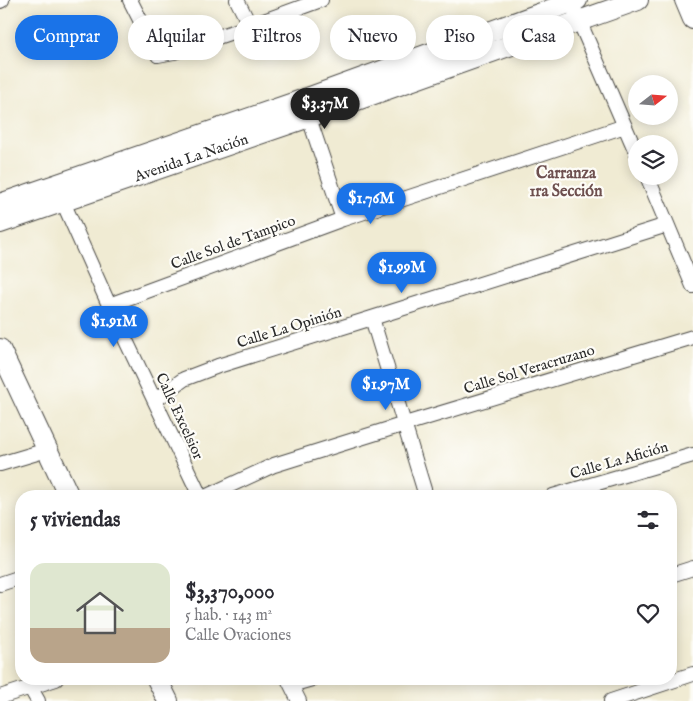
<!DOCTYPE html>
<html lang="es">
<meta charset="utf-8">
<style>
body{margin:0;font-family:"IM FELL English",serif;background:#f2f2f3;color:#2b2b33;height:100vh;display:flex;flex-direction:column;font-size:19px;white-space:nowrap}
*{box-sizing:border-box;margin:0}
p{font-size:16px;color:#7c7c81}
.icon{flex:none;width:28px;height:28px;fill:none;stroke:currentColor;stroke-width:2;stroke-linecap:round;stroke-linejoin:round}
.map{position:relative;flex:1;overflow:hidden}
.sheet{position:absolute;left:15px;top:490px;width:662px;height:195px;display:flex;flex-direction:column;background:#fff;border-radius:20px;box-shadow:0 2px 12px #0003}
.sheet>*{flex:none}
.hud{position:absolute;left:15px;top:15px;width:664px;height:45px;display:flex;gap:10px}
.needle{width:32px;rotate:73deg}
.controls{position:absolute;left:628px;top:75px;display:grid;gap:10px}
.controls a{display:grid;place-items:center;width:50px;height:50px;border-radius:50%;background:#fff;box-shadow:0 2px 12px #0003;font-size:25px}
.price{position:absolute;translate:-50% -42px;padding:0 11px;border-radius:18px;background:#1a73e8;color:#fff;font-size:16px;line-height:32px;filter:drop-shadow(0 1px 2px #0008)}
.price::after{content:'';position:absolute;left:50%;top:30px;width:15px;height:11px;margin-left:-8px;background:inherit;clip-path:polygon(0 0,100% 0,50% 100%)}
.price.selected{background:#222;color:#fff}
ul{padding:0;list-style:none}
li{display:flex;align-items:center;gap:15px;height:125px;padding:0 15px}
li+li{border-top:1px solid #e1e1e2}
li span{display:grid;place-items:center;flex:none;width:140px;height:100px;border-radius:15px;color:#555}
li>.icon{margin-inline-start:auto}
span .icon{width:60px;height:60px;fill:#fffc;stroke-width:1}
li b{font-size:21px}
h2{display:flex;justify-content:space-between;align-items:center;height:60px;padding:0 15px;font-size:21px}
.pill{padding:0 18px;border-radius:22px;background:#fff;box-shadow:0 2px 12px #0003;font-size:18px;line-height:45px}
.pill.selected{background:#1a73e8;color:#fff}
.map>svg:first-child{display:block}
.lines{fill:none;stroke-linecap:round;stroke-linejoin:round}
.street-casing{stroke:#494844;stroke-width:16}
.secondary-casing{stroke:#494844;stroke-width:22}
.street{stroke:#fff;stroke-width:14}
.secondary{stroke:#fff;stroke-width:20}
.labels{text-anchor:middle;stroke-width:4.5;stroke-linejoin:round;paint-order:stroke}
.street-label{font-size:15px;fill:#2b2b2b;stroke:#fdfcf7}
.neighbourhood-label{font-size:16px;font-weight:bold;fill:#6e504f;stroke:#fdfcf7}
</style>
<div class="map">
<svg width="693" height="701" viewBox="0 0 693 701">
<rect width="100%" height="100%" fill="#fdfcf7"/>
<filter id="ink" filterUnits="userSpaceOnUse"><feTurbulence type="fractalNoise" baseFrequency=".02" numOctaves="2"/><feDisplacementMap in="SourceGraphic" scale="10" xChannelSelector="R" yChannelSelector="G"/><feConvolveMatrix kernelMatrix="1 2 1 2 8 2 1 2 1" color-interpolation-filters="sRGB"/></filter>
<filter id="wash" filterUnits="userSpaceOnUse"><feTurbulence type="fractalNoise" baseFrequency=".0096" numOctaves="4" result="noise"/><feDisplacementMap in="SourceGraphic" scale="20" xChannelSelector="R" yChannelSelector="G"/><feGaussianBlur stdDeviation="1.12" result="paint"/><feColorMatrix in="noise" values="0 0 0 0 0 0 0 0 0 0 0 0 0 0 0 0 0 1.4 0 .05"/><feComposite in="paint" operator="in"/></filter>
<g filter="url(#wash)">
<rect width="100%" height="100%" fill="#f0ebd3"/>
</g>
<g filter="url(#ink)">
<g class="lines">
<defs>
<path id="street" d="M 130,0 L 158,55 L 174,52 L 250,26 L 321,0
M 237,0 L 250,26
M 0,1 L 2,0
M 571,2 L 636,152
M 306,109 L 343,219
M 647,176 L 693,286
M 59,193 L 109,305 L 200,496
M 109,305 L 343,219 L 625,126
M 372,318 L 426,496
M 155,400 L 184,379 L 218,366 L 372,318 L 667,225
M 0,464 L 47,450
M 207,496 L 274,465 L 405,424 L 693,337
M 553,496 L 693,455
M 671,575 L 693,568
M 0,584 L 21,577
M 288,679 L 299,701
M 291,685 L 312,679
M 30,687 L 38,701
M 0,697 L 56,679
M 611,701 L 693,674"/>
<g id="secondary">
<path d="M 685,0 L 693,19"/>
<path d="M 0,204 L 302,100 L 577,0"/>
<path id="s1" d="M 0,223 L 309,117 L 638,0"/>
<path d="M 0,349 L 69,496"/>
<path d="M 157,679 L 168,701"/>
</g>
</defs>
<use href="#street" class="street-casing"/>
<use href="#secondary" class="secondary-casing"/>
<use href="#street" class="street"/>
<use href="#secondary" class="secondary"/>
</g>
</g>
<g class="labels">
<g class="street-label">
<text dy="5" stroke="none"><textPath href="#s1" startOffset="202">Avenida La Nación</textPath></text>
<text transform="translate(233 242) rotate(-20)" y="5">Calle Sol de Tampico</text>
<text transform="translate(289 327) rotate(-17)" y="5">Calle La Opinión</text>
<text transform="translate(529 369) rotate(-17)" y="5">Calle Sol Veracruzano</text>
<text transform="translate(180 416) rotate(65)" y="5">Calle Excelsior</text>
<text transform="translate(619 460) rotate(-16)" y="5">Calle La Afición</text>
</g>
<g class="neighbourhood-label">
<text x="566" y="178">Carranza<tspan x="566" dy="18">1ra Sección</tspan></text>
</g>
</g>
</svg>
<div class="controls">
<a><svg class="needle" viewBox="-14 -14 28 28"><path d="M0-13l5 13h-10z" fill="#e53935"/><path d="M0 13l5-13h-10z" fill="#7c7c81"/></svg></a>
<a><svg class="icon" aria-label="layers" viewBox="0 0 24 24"><path d="M12 4l9 5-9 5-9-5zM3 14l9 5 9-5"/></svg></a>
</div>
<b class="price selected" style="left:325px;top:130px">$3.37M</b>
<b class="price" style="left:371px;top:225px">$1.76M</b>
<b class="price" style="left:402px;top:294px">$1.99M</b>
<b class="price" style="left:114px;top:348px">$1.91M</b>
<b class="price" style="left:386px;top:411px">$1.97M</b>
<div class="hud">
<a class="pill selected">Comprar</a>
<a class="pill">Alquilar</a>
<a class="pill">Filtros</a>
<a class="pill">Nuevo</a>
<a class="pill">Piso</a>
<a class="pill">Casa</a>
</div>
<section class="sheet">
<h2>5 viviendas<svg class="icon" aria-label="filters" viewBox="0 0 24 24"><path d="M4 7h16M4 17h16"/><circle cx="9" cy="7" r="2"/><circle cx="15" cy="17" r="2"/></svg></h2>
<ul>
<li><span style="background:linear-gradient(#dfe7d0 65%,#b9a48a 0)"><svg class="icon" aria-label="home" viewBox="0 0 24 24"><path d="M3 11l9-7 9 7M6 9v11h12V9"/></svg></span><div><b>$3,370,000</b><p>5 hab. · 143 m²</p><p>Calle Ovaciones</p></div><svg class="icon" aria-label="heart" viewBox="0 0 24 24"><path d="M12 20l-8-8c-3-5 5-10 8-4 3-6 11-1 8 4z"/></svg></li>
</ul>
</section>
</div>
